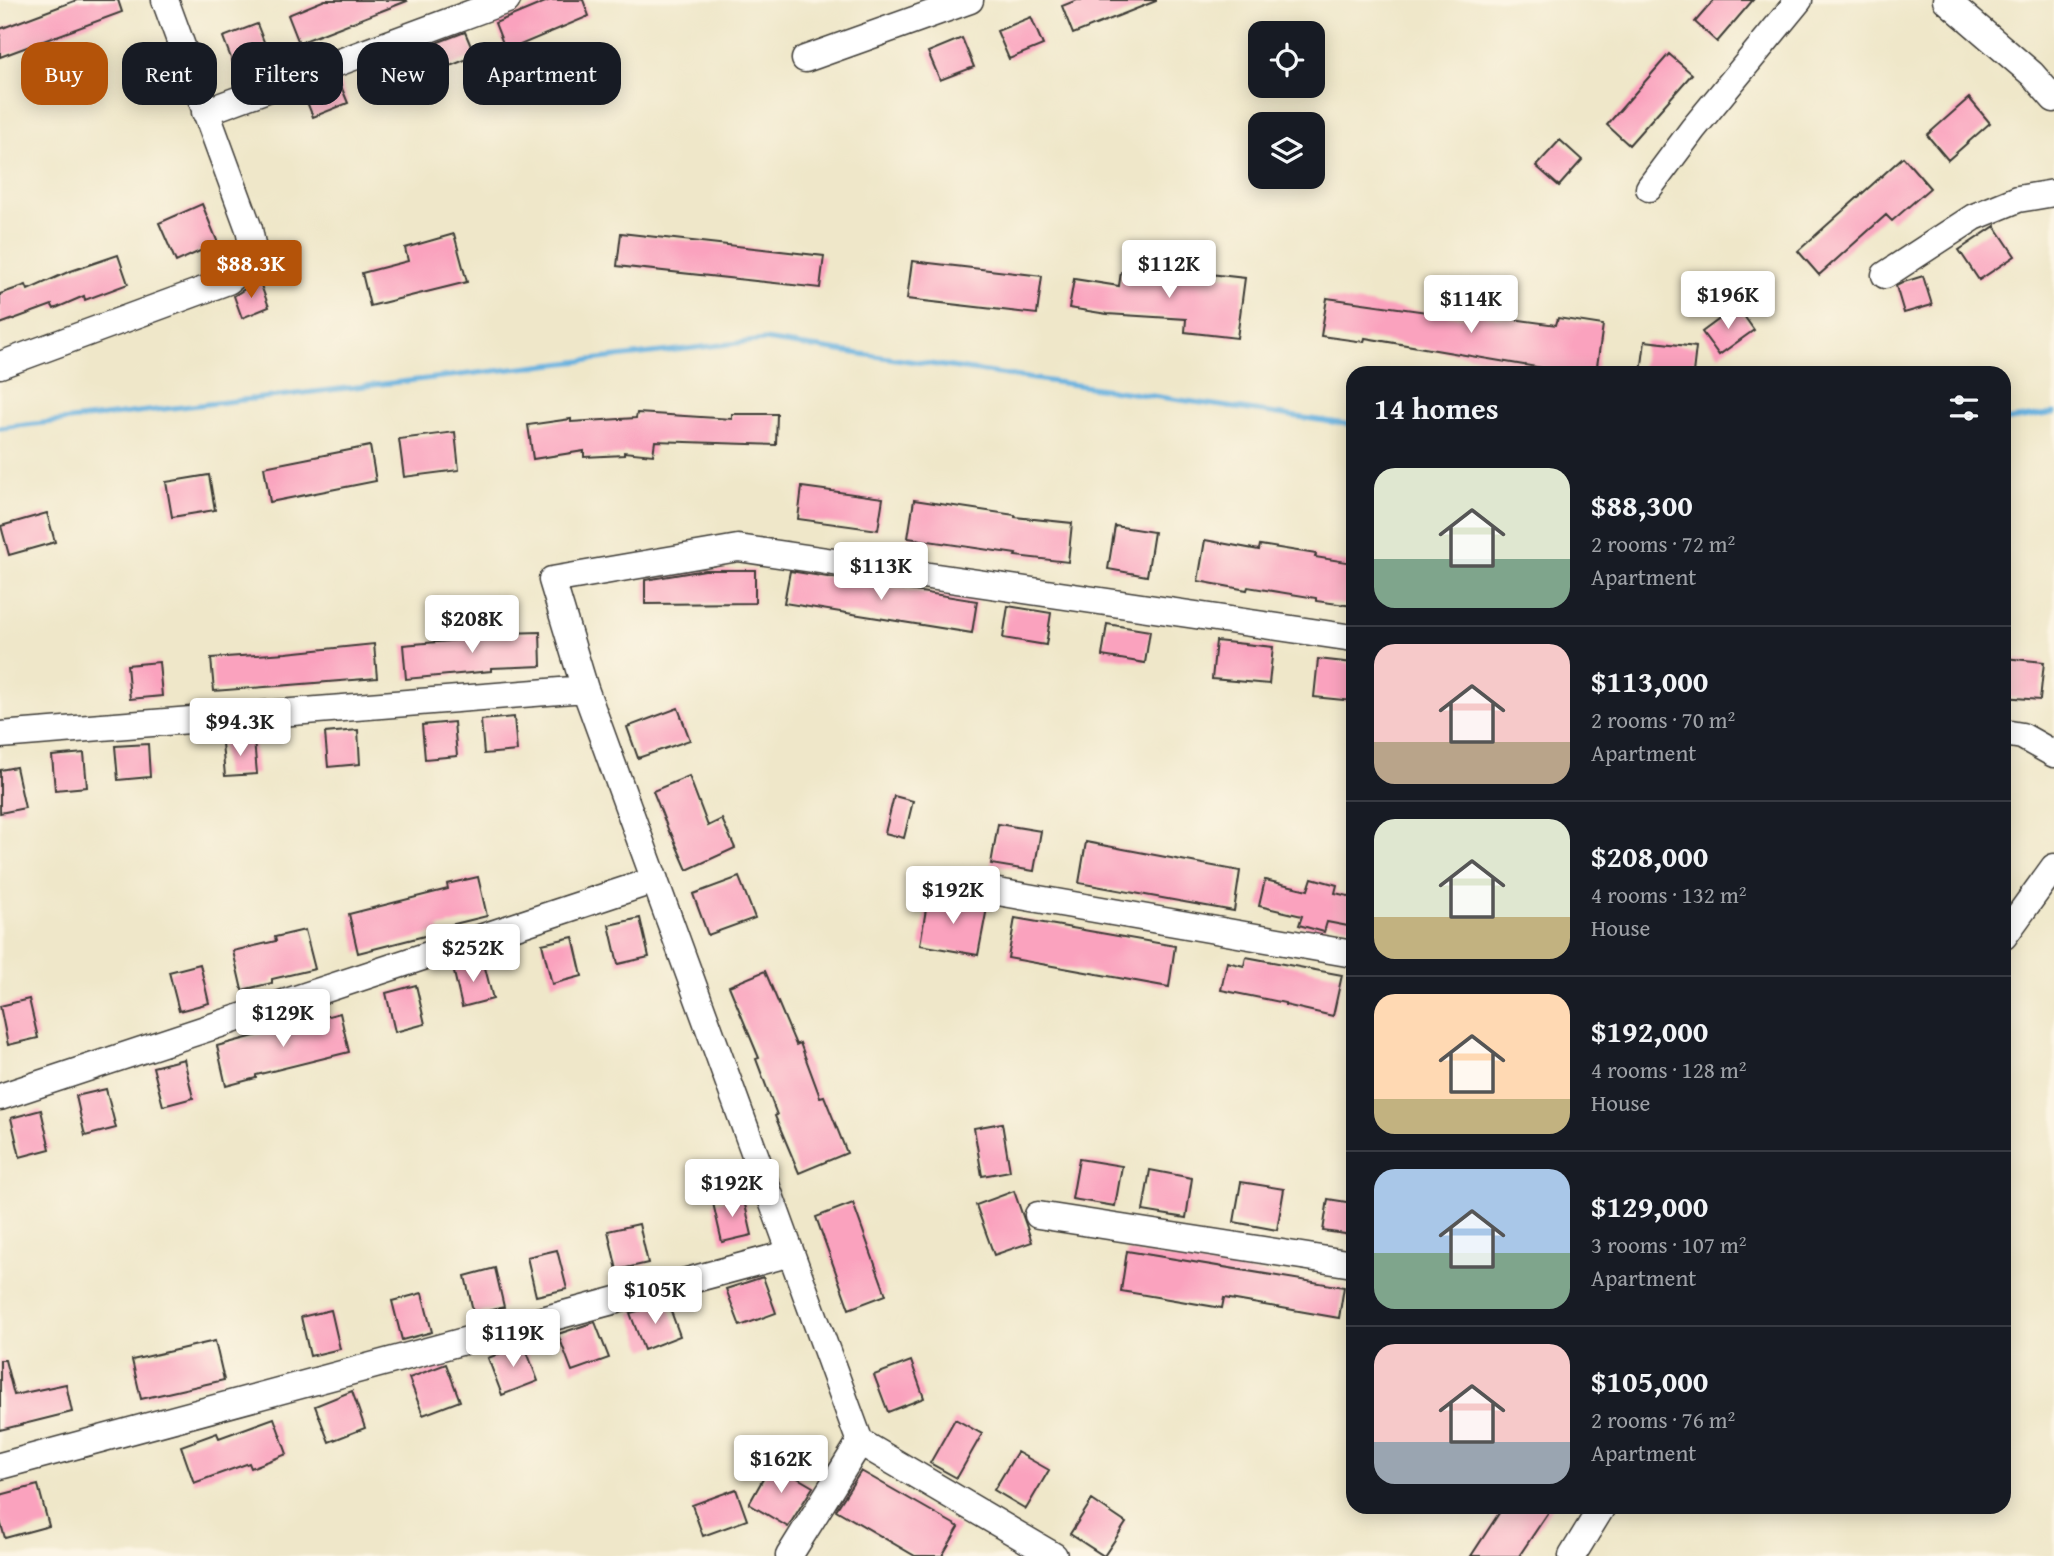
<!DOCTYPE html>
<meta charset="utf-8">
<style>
body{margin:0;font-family:"Gentium Book Plus",serif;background:#242831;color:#f1f3f6;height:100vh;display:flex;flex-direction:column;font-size:26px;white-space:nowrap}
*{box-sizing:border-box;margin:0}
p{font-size:23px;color:#9ea1a6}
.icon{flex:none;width:38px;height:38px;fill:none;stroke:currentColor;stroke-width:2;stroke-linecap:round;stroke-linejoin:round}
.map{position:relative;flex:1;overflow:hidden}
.details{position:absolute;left:1346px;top:366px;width:665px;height:1148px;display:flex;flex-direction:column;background:#171b24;border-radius:21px;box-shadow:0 4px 18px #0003}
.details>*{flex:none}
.top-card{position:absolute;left:21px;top:42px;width:665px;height:63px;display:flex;gap:14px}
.buttons{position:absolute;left:1248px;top:21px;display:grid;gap:14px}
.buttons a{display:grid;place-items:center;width:77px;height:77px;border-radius:14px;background:#171b24;box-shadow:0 4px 18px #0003;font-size:35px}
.price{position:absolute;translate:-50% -60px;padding:0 16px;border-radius:7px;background:#fff;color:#222;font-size:23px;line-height:46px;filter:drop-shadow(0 2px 4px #0008)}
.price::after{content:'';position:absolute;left:50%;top:42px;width:21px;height:16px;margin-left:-10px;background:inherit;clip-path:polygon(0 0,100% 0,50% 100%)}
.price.current{background:#b45309;color:#fff}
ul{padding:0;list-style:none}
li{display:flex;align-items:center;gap:21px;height:175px;padding:0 28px}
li+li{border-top:2px solid #363941}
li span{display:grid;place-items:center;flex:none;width:196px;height:140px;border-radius:21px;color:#555}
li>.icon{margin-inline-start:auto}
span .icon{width:84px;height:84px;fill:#fffc;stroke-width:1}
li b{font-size:30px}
h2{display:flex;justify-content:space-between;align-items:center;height:84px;padding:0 28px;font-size:30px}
.chip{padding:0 24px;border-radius:21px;background:#171b24;box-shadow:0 4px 18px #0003;font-size:24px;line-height:63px}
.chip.current{background:#b45309;color:#fff}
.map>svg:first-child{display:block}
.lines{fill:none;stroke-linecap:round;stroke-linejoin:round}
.stream{stroke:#66b1df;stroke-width:5}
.building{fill:#faa2be}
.minor-casing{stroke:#3c3a36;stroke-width:29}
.minor{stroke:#fff;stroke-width:26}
</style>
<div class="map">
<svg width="2054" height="1556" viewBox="0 0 2054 1556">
<rect width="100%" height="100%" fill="#fcf5e5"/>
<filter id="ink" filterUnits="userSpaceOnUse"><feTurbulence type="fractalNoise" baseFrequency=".0143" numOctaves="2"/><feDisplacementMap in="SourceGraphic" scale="14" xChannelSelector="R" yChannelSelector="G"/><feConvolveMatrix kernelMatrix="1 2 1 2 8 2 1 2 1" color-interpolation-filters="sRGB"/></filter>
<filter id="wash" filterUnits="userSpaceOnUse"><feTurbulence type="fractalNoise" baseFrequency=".00686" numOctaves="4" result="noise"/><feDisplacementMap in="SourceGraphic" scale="28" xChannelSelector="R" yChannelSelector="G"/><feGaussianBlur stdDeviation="1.57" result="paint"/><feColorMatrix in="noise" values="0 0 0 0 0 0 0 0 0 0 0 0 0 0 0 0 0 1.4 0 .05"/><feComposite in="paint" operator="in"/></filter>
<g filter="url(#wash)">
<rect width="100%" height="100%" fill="#efe7c9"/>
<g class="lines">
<path class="stream" d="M 2004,421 L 2054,413
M 0,428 L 764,340 L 1353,425"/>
</g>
<g id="blocks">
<path class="building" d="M 77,0 L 118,0 L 122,12 L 0,57 L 0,29 Z
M 325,0 L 406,0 L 407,1 L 299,43 L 288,15 Z
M 550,0 L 583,0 L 589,16 L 506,51 L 495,23 Z
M 1077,0 L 1156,0 L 1156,1 L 1073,34 L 1062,6 Z
M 1714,0 L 1753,0 L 1717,42 L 1695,22 Z
M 1031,17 L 1043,45 L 1009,59 L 997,31 Z
M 257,24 L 268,52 L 234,66 L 223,37 Z
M 465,32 L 475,56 L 385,92 L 375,66 Z
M 962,38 L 974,67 L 940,80 L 928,52 Z
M 1669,54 L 1692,74 L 1629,145 L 1607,125 Z
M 338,79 L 348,103 L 313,117 L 303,92 Z
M 1969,98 L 1990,123 L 1948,160 L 1927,135 Z
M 1560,140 L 1582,160 L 1559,186 L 1536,166 Z
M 1903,157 L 1930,188 L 1892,221 L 1886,215 L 1819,275 L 1798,251 Z
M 202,204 L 218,243 L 176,262 L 159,223 Z
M 1995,226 L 2015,256 L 1979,280 L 1959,250 Z
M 621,233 L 824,256 L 820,288 L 617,266 Z
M 454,234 L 467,282 L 370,306 L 362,273 L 408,261 L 405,248 Z
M 118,255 L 128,284 L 85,300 L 84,296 L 54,309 L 52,305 L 0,324 L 0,294 L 26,285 L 28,290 L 68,272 Z
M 912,261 L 1042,276 L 1037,314 L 907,299 Z
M 1121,272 L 1191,278 L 1192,272 L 1245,278 L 1237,338 L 1185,332 L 1186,319 L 1107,314 L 1069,308 L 1074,279 L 1119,286 Z
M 1923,276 L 1932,305 L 1904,313 L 1896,286 L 1904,282 Z
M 259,280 L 269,307 L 242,318 L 234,296 Z
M 1327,298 L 1469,318 L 1470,313 L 1556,325 L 1558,318 L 1603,325 L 1596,373 L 1577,373 L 1542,368 L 1365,338 L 1364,342 L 1321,336 Z
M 1737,306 L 1754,330 L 1719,355 L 1702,332 Z
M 1645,341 L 1696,347 L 1693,373 L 1641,373 Z
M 637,413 L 732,419 L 732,414 L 777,414 L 776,445 L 655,441 L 653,455 L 624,452 L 624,455 L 584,457 L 584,451 L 533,459 L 528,425 L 571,419 L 571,422 L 636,418 Z
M 455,432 L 459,470 L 404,477 L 399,439 Z
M 370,446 L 376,481 L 270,502 L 264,467 Z
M 209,475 L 215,510 L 172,517 L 166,482 Z
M 802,487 L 883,498 L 878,530 L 798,519 Z
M 914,500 L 1015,515 L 1015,517 L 1072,523 L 1068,562 L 1015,556 L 1016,554 L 908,538 Z
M 47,513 L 55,542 L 9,555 L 1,526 Z
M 1115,526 L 1154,532 L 1147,576 L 1108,569 Z
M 1205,540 L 1259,550 L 1260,545 L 1316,554 L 1315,557 L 1353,563 L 1353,606 L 1316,601 L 1316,598 L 1248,587 L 1247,590 L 1198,581 Z
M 705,570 L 755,570 L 755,603 L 645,604 L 645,580 Z
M 790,571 L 977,601 L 972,633 L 784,603 Z
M 1008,606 L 1051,613 L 1046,645 L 1003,638 Z
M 1107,624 L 1150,631 L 1145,663 L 1102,656 Z
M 540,632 L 541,666 L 491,668 L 491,671 L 406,679 L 403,645 L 505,636 L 505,633 Z
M 1216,641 L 1273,647 L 1269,684 L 1212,679 Z
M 374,644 L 377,678 L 214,691 L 211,658 L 286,653 Z
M 2004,658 L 2044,662 L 2040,700 L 2004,697 Z
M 1318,659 L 1353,663 L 1353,701 L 1314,697 Z
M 159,662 L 162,696 L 130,699 L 127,665 Z
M 678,708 L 690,740 L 638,758 L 627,727 Z
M 514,717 L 517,751 L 484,754 L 481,720 Z
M 454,722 L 457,756 L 425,759 L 422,725 Z
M 358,730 L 360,764 L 328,767 L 325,733 Z
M 254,740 L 257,774 L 225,776 L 222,743 Z
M 148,744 L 150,777 L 118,780 L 115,746 Z
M 84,753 L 87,787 L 55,790 L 52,756 Z
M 16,767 L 25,808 L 0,813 L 0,770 Z
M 689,776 L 708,826 L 722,819 L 735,848 L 687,870 L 671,833 L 670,834 L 653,791 Z
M 894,796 L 913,801 L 904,838 L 885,833 Z
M 998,824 L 1041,831 L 1034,871 L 991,864 Z
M 1086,842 L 1240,871 L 1234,911 L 1079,883 Z
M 478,877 L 487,916 L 438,928 L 440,932 L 358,953 L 349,914 L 448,889 L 447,884 Z
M 739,877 L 755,918 L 708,935 L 693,894 Z
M 1312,878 L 1337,885 L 1335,893 L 1353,897 L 1353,927 L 1327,922 L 1324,932 L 1299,925 L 1302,916 L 1259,906 L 1265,880 L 1308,890 Z
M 928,897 L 987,908 L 978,955 L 920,945 Z
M 640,918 L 649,957 L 618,964 L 609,925 Z
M 1015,918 L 1175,946 L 1169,987 L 1008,958 Z
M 305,930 L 315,969 L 272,979 L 272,983 L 242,990 L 233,951 L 276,941 L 275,937 Z
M 573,937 L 582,976 L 552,984 L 542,944 Z
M 1246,957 L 1342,975 L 1333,1016 L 1285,1005 L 1285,1003 L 1221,990 L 1227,962 L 1244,966 Z
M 483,960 L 493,999 L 462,1007 L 453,968 Z
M 200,964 L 209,1003 L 179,1011 L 169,972 Z
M 765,971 L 796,1045 L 800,1043 L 820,1097 L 824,1096 L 847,1153 L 799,1173 L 775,1116 L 777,1115 L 756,1059 L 759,1058 L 729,986 Z
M 416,985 L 425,1024 L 395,1032 L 386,993 Z
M 29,999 L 38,1038 L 8,1045 L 0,1006 Z
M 340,1013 L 349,1052 L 256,1075 L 256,1078 L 226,1086 L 217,1046 Z
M 184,1059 L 193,1098 L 163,1106 L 153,1067 Z
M 106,1089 L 116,1128 L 85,1136 L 76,1096 Z
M 41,1110 L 50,1149 L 20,1157 L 11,1118 Z
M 1002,1123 L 1010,1171 L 982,1176 L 974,1128 Z
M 1079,1159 L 1122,1166 L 1115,1206 L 1072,1199 Z
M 1150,1170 L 1192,1178 L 1186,1218 L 1143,1211 Z
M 1241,1182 L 1284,1189 L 1277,1230 L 1234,1222 Z
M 1014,1191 L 1032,1242 L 994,1255 L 976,1205 Z
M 743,1196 L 752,1235 L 722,1242 L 713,1203 Z
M 1328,1199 L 1353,1203 L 1353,1235 L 1323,1231 Z
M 853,1203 L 886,1295 L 849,1309 L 816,1217 Z
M 639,1224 L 648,1263 L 617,1270 L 608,1231 Z
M 557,1250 L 567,1289 L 536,1296 L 527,1257 Z
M 1127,1251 L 1344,1287 L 1339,1318 L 1224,1298 L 1222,1308 L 1121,1291 Z
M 495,1268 L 504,1307 L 474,1315 L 465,1276 Z
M 763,1277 L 776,1313 L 740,1326 L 726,1289 Z
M 422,1293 L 432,1332 L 402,1340 L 392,1301 Z
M 668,1303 L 680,1336 L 644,1350 L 630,1313 Z
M 331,1310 L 340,1349 L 310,1356 L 301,1317 Z
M 595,1322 L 609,1358 L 572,1371 L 558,1334 Z
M 215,1341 L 224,1380 L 141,1399 L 132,1360 Z
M 524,1344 L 538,1381 L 502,1395 L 488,1358 Z
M 0,1360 L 5,1360 L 14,1395 L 66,1384 L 72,1412 L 0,1430 Z
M 911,1361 L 924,1398 L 888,1412 L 874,1375 Z
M 446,1364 L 460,1401 L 423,1415 L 409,1378 Z
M 352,1391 L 365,1428 L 329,1442 L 315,1406 Z
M 274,1418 L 287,1454 L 251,1468 L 249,1463 L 194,1483 L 181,1446 L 217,1433 L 219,1438 Z
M 955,1419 L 982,1434 L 957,1478 L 930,1463 Z
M 1017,1452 L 1049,1470 L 1026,1509 L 994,1490 Z
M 772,1463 L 813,1487 L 788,1527 L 749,1504 Z
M 861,1471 L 959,1527 L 942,1556 L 915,1556 L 836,1510 Z
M 38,1485 L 49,1526 L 5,1538 L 0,1521 L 0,1495 Z
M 736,1489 L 747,1520 L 703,1536 L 692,1505 Z
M 1092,1500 L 1126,1523 L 1104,1556 L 1070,1534 Z
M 1503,1507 L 1552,1507 L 1519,1556 L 1471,1556 Z"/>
</g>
</g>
<g filter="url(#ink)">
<use href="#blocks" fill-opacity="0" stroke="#3c3a36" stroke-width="2"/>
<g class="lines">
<defs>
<path id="minor" d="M 1946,0 L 2032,74 L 2054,99
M 805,59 L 970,0
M 205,112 L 507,0
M 1649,188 L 1693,129 L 1799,0
M 1885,275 L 1974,217 L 2018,199 L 2054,193
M 0,365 L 228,281 L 255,260 L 249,229 L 165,0
M 2004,733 L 2022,736 L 2054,754
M 0,735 L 585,689
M 975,888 L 1353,954
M 2004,936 L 2054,867
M 0,1097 L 655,880
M 1038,1215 L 1353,1264
M 0,1466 L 791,1253
M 789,1556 L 860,1442
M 1054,1556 L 860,1442 L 585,689 L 552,580 L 738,548 L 1353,638
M 1572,1556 L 1602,1507"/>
</defs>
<use href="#minor" class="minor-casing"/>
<use href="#minor" class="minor"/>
</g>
</g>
</svg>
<div class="buttons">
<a><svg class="icon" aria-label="locate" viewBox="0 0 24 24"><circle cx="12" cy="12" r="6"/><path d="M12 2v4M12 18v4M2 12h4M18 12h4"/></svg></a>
<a><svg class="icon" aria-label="layers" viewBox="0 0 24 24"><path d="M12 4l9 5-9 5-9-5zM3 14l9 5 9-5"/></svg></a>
</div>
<b class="price current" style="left:251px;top:300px">$88.3K</b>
<b class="price" style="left:1169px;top:300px">$112K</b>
<b class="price" style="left:1728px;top:331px">$196K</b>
<b class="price" style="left:1471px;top:335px">$114K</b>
<b class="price" style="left:881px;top:602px">$113K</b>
<b class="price" style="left:472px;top:655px">$208K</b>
<b class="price" style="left:240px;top:758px">$94.3K</b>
<b class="price" style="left:953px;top:926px">$192K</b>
<b class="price" style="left:473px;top:984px">$252K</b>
<b class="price" style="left:283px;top:1049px">$129K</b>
<b class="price" style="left:732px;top:1219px">$192K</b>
<b class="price" style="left:655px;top:1326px">$105K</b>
<b class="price" style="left:513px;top:1369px">$119K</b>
<b class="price" style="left:781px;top:1495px">$162K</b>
<div class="top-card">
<a class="chip current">Buy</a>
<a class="chip">Rent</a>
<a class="chip">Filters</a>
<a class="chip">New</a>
<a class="chip">Apartment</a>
</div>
<section class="details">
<h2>14 homes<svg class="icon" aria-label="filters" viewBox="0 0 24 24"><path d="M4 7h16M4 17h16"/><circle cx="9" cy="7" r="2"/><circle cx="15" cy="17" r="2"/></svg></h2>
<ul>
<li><span style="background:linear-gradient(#dfe7d0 65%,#7fa58c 0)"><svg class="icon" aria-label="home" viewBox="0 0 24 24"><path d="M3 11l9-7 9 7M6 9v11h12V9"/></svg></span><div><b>$88,300</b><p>2 rooms · 72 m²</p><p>Apartment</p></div></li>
<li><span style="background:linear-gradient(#f6c9c9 70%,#b9a48a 0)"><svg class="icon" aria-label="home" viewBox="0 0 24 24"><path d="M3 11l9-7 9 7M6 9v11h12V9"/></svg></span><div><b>$113,000</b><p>2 rooms · 70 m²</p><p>Apartment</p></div></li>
<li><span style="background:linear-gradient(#dfe7d0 70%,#c2b280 0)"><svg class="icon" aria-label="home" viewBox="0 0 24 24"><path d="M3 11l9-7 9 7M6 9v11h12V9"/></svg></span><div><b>$208,000</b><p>4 rooms · 132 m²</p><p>House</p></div></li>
<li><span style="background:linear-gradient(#ffd9b3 75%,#c2b280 0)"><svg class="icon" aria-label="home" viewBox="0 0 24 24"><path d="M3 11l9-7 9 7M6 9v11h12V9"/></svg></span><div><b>$192,000</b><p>4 rooms · 128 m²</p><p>House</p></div></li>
<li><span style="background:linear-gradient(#a9c7e8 60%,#7fa58c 0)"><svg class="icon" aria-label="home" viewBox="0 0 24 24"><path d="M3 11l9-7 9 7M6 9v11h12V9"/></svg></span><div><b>$129,000</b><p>3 rooms · 107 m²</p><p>Apartment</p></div></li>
<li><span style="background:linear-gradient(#f6c9c9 70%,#9aa5b1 0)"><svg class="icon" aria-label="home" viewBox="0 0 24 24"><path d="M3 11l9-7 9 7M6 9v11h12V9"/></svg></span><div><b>$105,000</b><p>2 rooms · 76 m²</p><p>Apartment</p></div></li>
</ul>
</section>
</div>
